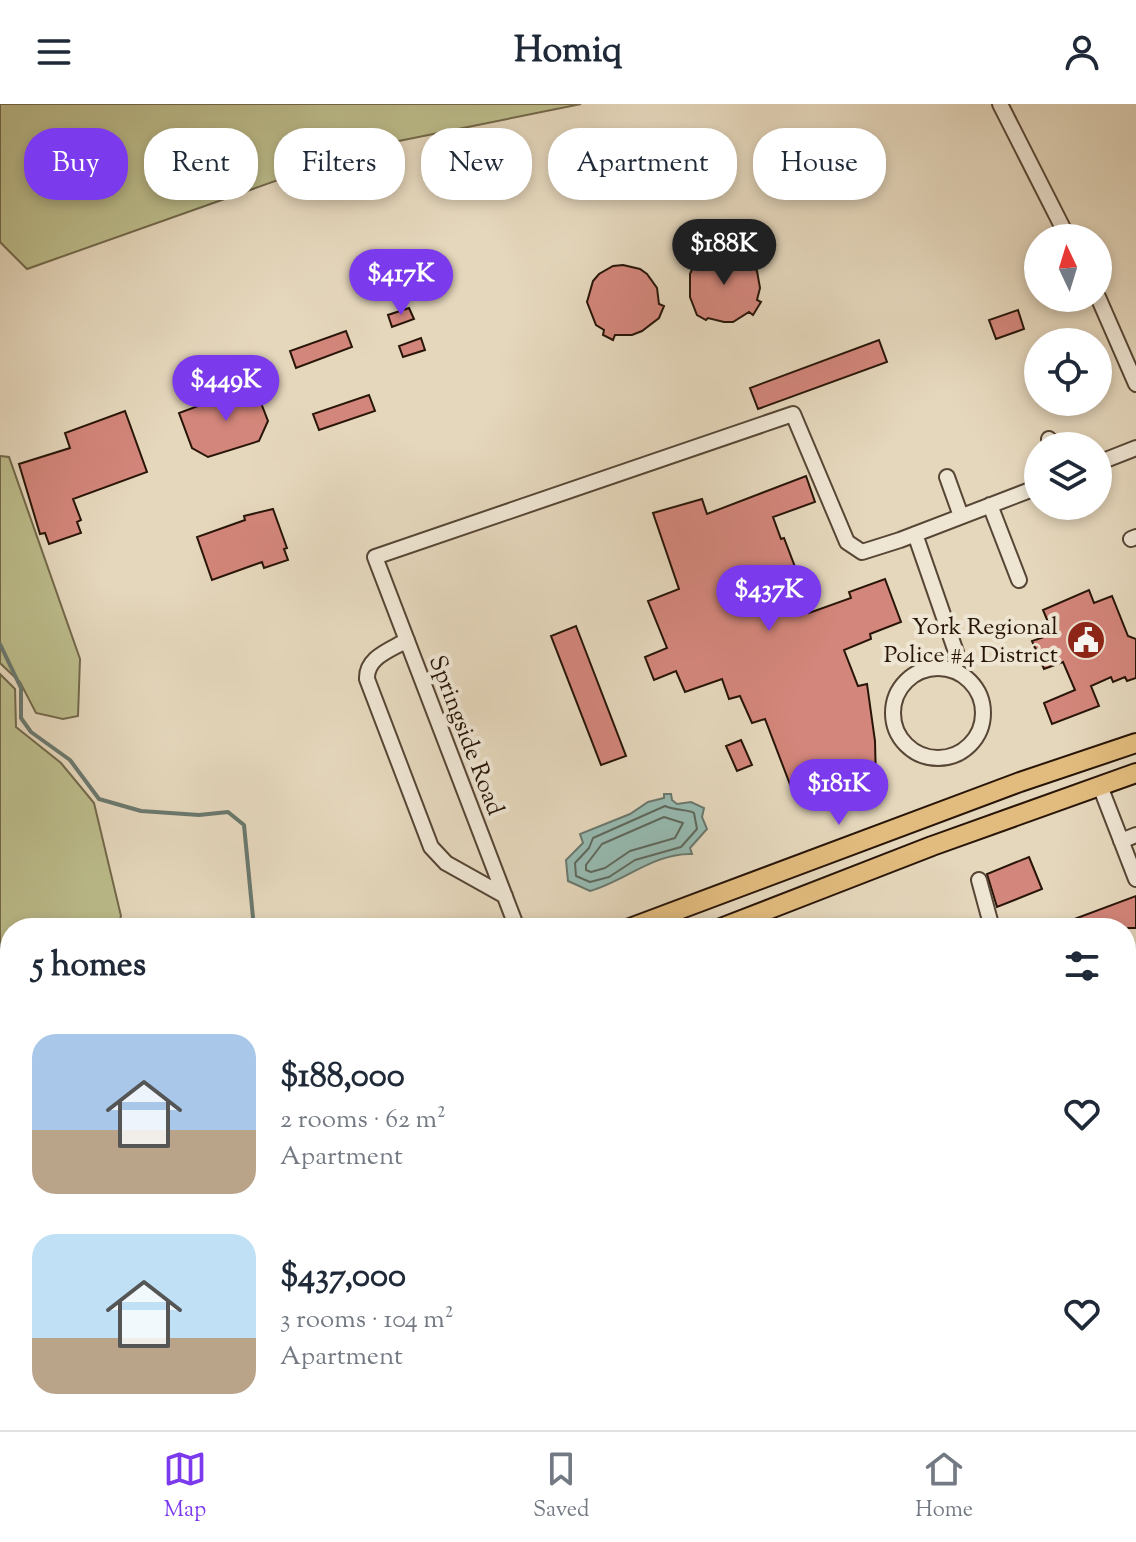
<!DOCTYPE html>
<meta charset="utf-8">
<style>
body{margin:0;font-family:"Sorts Mill Goudy",serif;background:#f2f2f3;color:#1f2937;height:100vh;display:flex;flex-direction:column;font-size:30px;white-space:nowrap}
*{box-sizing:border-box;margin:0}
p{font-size:26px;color:#747a83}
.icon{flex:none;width:44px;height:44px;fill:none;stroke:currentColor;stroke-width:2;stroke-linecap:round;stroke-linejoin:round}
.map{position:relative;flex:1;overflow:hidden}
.panel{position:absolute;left:0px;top:814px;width:1136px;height:512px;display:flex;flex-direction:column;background:#fff;border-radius:32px 32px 0 0;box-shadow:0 4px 12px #0003}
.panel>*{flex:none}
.top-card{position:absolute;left:24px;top:24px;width:1088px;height:72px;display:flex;gap:16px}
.needle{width:52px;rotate:356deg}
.tools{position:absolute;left:1024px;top:120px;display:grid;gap:16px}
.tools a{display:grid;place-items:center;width:88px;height:88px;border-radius:50%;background:#fff;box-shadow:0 4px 12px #0003;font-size:40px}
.price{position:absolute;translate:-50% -68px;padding:0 18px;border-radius:28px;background:#7c3aed;color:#fff;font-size:26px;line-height:52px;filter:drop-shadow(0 2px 4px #0008)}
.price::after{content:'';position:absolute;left:50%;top:48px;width:24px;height:18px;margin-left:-12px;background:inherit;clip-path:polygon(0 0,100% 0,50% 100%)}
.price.selected{background:#222;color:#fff}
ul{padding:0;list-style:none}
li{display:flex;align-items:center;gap:24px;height:200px;padding:0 32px}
li span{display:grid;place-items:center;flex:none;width:224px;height:160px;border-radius:24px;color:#555}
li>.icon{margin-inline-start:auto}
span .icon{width:96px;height:96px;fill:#fffc;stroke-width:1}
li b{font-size:34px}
h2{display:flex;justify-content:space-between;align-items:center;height:96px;padding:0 32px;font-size:34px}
.tag{padding:0 28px;border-radius:32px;background:#fff;box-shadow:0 4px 12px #0003;font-size:28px;line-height:72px}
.tag.selected{background:#7c3aed;color:#fff}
header{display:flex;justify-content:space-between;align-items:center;height:104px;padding:0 32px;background:#fff;font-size:36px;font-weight:700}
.tabs{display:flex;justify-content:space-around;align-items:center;height:112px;border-top:2px solid #e0e1e3;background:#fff;font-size:22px;color:#747a83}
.tabs a{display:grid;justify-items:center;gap:4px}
.tabs .selected{color:#7c3aed}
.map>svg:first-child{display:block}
.green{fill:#bcbc8b;stroke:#72684a;stroke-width:2}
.water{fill:#96bab1;stroke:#6a786d;stroke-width:2}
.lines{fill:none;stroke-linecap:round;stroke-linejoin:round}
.shore{stroke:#5f685c;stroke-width:2}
.stream{stroke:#6a786d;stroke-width:4}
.building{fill:#d3867b;stroke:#281508;stroke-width:2}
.minor-casing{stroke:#574635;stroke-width:18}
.major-casing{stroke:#281508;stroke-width:22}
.minor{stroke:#eee5d3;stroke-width:14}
.major{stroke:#e2bc7e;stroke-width:18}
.labels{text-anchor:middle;stroke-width:8;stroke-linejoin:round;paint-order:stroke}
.poi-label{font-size:24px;fill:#281508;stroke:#eee5d3;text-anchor:end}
.street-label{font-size:24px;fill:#281508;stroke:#eee5d3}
</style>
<header><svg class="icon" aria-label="menu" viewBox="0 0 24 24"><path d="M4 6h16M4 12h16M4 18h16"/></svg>Homiq<svg class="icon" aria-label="person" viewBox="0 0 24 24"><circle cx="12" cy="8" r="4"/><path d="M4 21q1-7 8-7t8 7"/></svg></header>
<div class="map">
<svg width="1136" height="1326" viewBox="0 0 1136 1326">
<rect width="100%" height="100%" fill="#e5d7bc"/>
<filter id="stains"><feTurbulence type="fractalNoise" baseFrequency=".0025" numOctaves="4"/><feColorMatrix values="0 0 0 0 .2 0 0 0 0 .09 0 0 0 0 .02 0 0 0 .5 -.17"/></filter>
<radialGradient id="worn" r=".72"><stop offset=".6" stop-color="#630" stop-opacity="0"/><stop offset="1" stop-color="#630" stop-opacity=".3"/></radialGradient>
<path class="green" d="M 0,0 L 581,0 L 374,42 L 27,165 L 0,138 Z
M 0,352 L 9,353 L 80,555 L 78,612 L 63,615 L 36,609 L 20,578 L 0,559 Z
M 0,570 L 15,585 L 16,623 L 61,659 L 94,699 L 121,812 L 117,824 L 10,824 L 10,912 L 0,917 Z
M 188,1316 L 907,1316 L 915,1320 L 930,1316 L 1107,1316 L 1110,1326 L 197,1326 Z"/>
<path class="water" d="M 664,690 L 671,690 L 672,696 L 677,700 L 691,698 L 704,704 L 702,713 L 707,725 L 690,744 L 692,750 C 654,749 625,777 590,787 L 568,777 L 566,756 L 583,739 L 580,730 L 630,710 L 648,698 L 664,694 Z"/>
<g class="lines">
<path class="shore" d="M 665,702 C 676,707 689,705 694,709 L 697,725 L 681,743 L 635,756 L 609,773 L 590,778 L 576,772 L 575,759 L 589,744 L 593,734 Z
M 664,713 L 683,719 L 675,734 L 630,747 L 605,764 L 591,768 L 586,766 L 586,761 L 602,740 Z"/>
<path class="stream" d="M 0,540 L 21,584 L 21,614 L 31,628 L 70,656 L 99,695 L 141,707 L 199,711 L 228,708 L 244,721 L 254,824
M 0,945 L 10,942
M 347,1316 L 356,1326
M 492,1326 L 495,1316
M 654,1326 L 654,1316"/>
</g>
<path class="building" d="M 714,148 L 732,148 L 742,152 L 757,167 L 760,184 L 757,196 L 761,198 L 753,211 L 749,208 L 733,218 L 724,218 L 708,214 L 706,216 L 697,211 L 690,193 L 690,170 L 694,161 Z
M 623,161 L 640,165 L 647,170 L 657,184 L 659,200 L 664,202 L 659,214 L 642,227 L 632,231 L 615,231 L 613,236 L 603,231 L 604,226 L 596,221 L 587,198 L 593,177 L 599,170 L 613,162 Z
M 409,204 L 414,215 L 392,223 L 388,211 Z
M 1018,206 L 1024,225 L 996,235 L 989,216 Z
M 346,227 L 352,243 L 296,264 L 290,247 Z
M 421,234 L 425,246 L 403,253 L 399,242 Z
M 879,236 L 887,258 L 758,305 L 750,284 Z
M 254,281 L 268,317 L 259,337 L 208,353 L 192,344 L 179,309 Z
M 369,291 L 375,307 L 319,326 L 313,310 Z
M 125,307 L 147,368 L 73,395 L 81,416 L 77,418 L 81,429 L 49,440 L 45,429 L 40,430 L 19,360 L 70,344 L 65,329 Z
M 806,372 L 815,398 L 773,413 L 781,435 L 784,434 L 795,463 L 792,464 L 809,509 L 851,494 L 849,488 L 885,475 L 901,518 L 870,530 L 871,535 L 844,546 L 858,582 L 867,580 L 875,637 L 876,678 L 839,675 L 840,667 L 791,683 L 765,615 L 752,619 L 740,592 L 729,595 L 722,575 L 685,588 L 676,567 L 654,576 L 645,553 L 667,544 L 648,497 L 679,485 L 653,409 L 702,395 L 707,410 Z
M 273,405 L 287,444 L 284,445 L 288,456 L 264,464 L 262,458 L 212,476 L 197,433 L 245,416 L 244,412 Z
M 1089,486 L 1094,499 L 1112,492 L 1128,532 L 1136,535 L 1136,574 L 1127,577 L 1125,573 L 1113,578 L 1111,573 L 1091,582 L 1099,602 L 1052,620 L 1044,599 L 1075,586 L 1063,558 L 1044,565 L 1032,537 L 1053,530 L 1043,506 Z
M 576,522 L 626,652 L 601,661 L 551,532 Z
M 741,636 L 752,661 L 737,667 L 726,642 Z
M 1029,753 L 1042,785 L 997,803 L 987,770 Z
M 1136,792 L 1136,824 L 1053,824 L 1053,823 Z"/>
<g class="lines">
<defs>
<path id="minor" d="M 1000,0 L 1068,134
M 1098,193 L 1136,280
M 1049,335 L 1051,342
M 1098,359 L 1136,344
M 947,373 L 961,412
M 990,401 L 1019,476
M 915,430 L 956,548 L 955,567
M 1131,435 L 1136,433
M 407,536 C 391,546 366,553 367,575 L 431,743 L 446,759 L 505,792
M893 609a45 45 0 1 1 90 0a45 45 0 1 1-90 0Z
M 1100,682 L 1136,775
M 1121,737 L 1136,731
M 979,776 L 992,824
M 517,824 L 375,453 L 793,310 L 847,438 L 862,448 L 900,436 L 1038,383
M 1126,1044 L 1136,1039"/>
<path id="major" d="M 630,824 L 1020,678 L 1136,639
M 721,824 L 932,742 L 1136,669
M 0,1081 L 10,1077
M 0,1115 L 10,1111"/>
</defs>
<use href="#minor" class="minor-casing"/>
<use href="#major" class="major-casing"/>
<use href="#minor" class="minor"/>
<use href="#major" class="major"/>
</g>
<defs>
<symbol id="civic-disc" viewBox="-11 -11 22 22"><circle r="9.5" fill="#8f2418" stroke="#eee5d3"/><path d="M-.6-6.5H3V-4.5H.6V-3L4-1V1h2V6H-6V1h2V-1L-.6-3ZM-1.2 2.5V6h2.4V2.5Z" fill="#fff"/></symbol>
</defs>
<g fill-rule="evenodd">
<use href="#civic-disc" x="1064" y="514" width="44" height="44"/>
</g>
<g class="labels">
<g class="poi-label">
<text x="1058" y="530">York Regional<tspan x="1058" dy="28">Police #4 District</tspan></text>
</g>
<g class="street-label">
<text transform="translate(467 631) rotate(69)" y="8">Springside Road</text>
</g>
</g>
<rect width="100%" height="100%" filter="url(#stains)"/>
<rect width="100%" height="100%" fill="url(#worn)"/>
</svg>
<div class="tools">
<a><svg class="needle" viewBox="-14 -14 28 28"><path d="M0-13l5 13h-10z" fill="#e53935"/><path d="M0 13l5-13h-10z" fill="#747a83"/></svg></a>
<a><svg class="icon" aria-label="locate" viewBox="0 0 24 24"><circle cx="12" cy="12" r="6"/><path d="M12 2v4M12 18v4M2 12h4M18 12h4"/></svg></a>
<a><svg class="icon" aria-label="layers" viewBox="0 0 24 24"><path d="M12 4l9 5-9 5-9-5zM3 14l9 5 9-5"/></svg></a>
</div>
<b class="price selected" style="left:724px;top:183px">$188K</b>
<b class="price" style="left:401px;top:213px">$417K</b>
<b class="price" style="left:226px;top:319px">$449K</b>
<b class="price" style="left:769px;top:529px">$437K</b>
<b class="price" style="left:839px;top:723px">$181K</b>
<div class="top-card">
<a class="tag selected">Buy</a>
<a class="tag">Rent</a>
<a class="tag">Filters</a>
<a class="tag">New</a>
<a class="tag">Apartment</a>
<a class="tag">House</a>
</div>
<section class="panel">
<h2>5 homes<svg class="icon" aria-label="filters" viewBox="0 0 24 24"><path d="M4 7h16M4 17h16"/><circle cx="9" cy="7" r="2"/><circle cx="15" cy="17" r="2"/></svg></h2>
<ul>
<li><span style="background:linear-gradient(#a9c7e8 60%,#b9a48a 0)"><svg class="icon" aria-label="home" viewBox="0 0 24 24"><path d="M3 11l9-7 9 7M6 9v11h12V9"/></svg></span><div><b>$188,000</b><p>2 rooms · 62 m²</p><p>Apartment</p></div><svg class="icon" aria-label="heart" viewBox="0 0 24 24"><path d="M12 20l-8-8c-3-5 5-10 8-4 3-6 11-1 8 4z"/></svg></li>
<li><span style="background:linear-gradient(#bfe0f5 65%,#b9a48a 0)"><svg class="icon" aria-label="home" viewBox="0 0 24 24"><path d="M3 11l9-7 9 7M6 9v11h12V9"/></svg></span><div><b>$437,000</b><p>3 rooms · 104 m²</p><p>Apartment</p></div><svg class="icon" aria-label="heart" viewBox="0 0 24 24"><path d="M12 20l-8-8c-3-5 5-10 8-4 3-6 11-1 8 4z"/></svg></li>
</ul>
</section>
</div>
<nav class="tabs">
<a class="selected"><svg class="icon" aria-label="map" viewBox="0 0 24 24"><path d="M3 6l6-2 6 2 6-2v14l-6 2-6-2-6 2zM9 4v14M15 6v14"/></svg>Map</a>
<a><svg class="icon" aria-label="saved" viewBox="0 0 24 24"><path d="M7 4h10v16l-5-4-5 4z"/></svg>Saved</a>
<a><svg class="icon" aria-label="home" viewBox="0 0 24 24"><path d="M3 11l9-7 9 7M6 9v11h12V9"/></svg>Home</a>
</nav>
